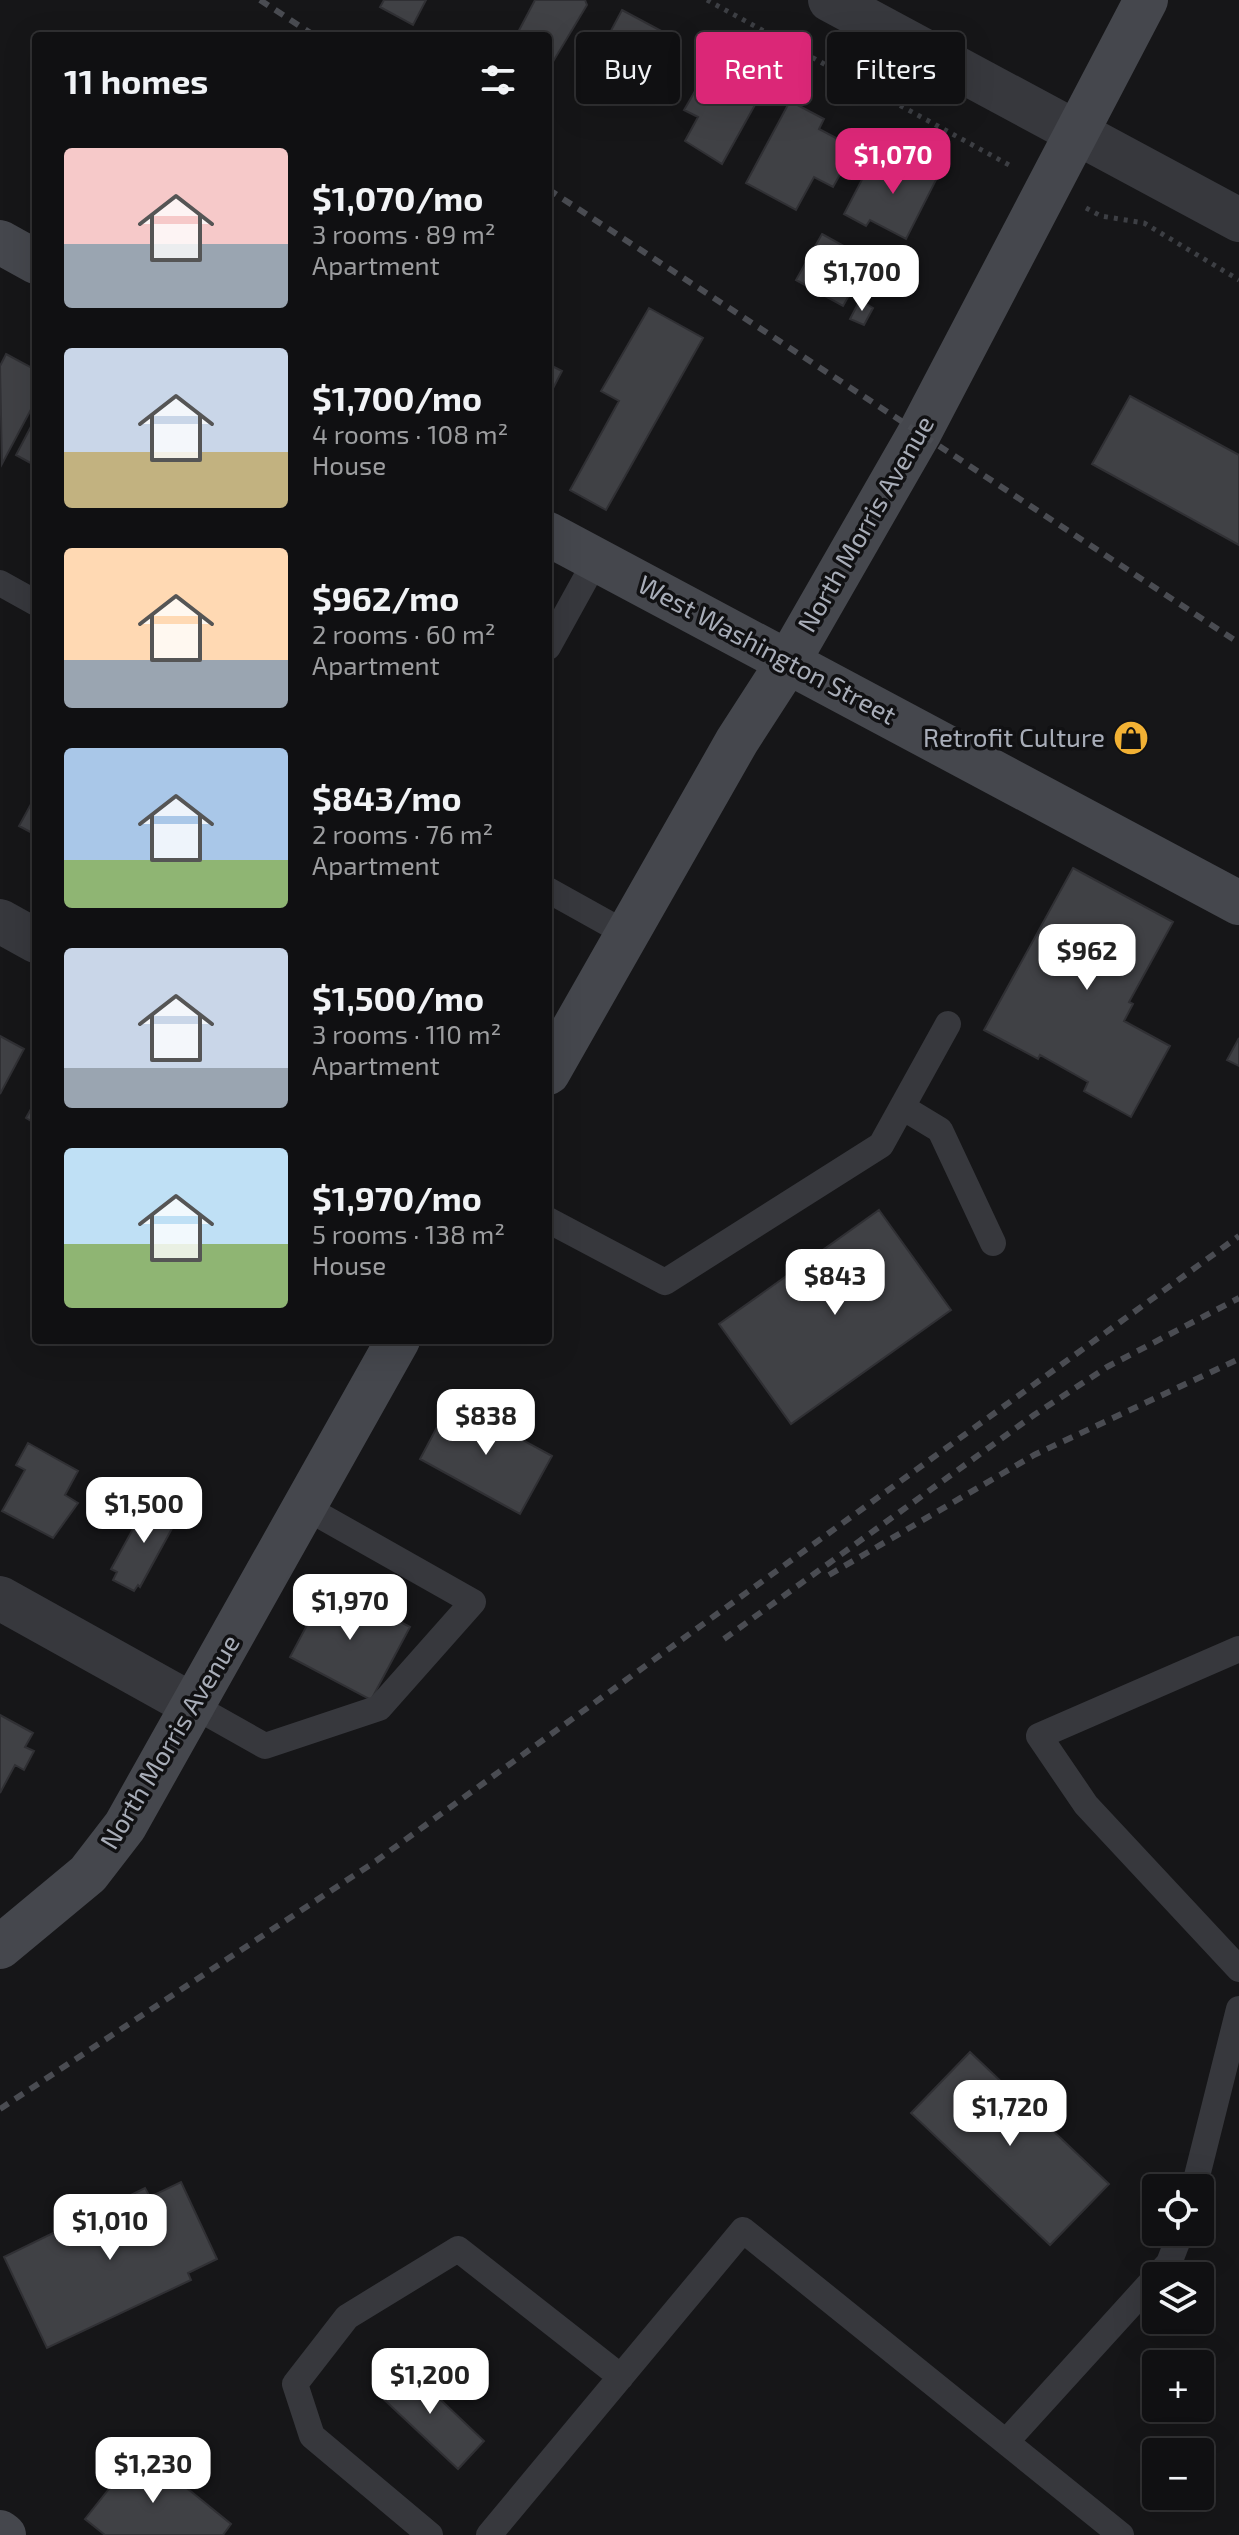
<!DOCTYPE html>
<meta charset="utf-8">
<style>
body{margin:0;font-family:"Exo 2",sans-serif;background:#19191b;color:#f1f3f6;height:100vh;display:flex;flex-direction:column;font-size:30px;white-space:nowrap}
*{box-sizing:border-box;margin:0}
p{font-size:26px;color:#9c9d9f}
.icon{flex:none;width:44px;height:44px;fill:none;stroke:currentColor;stroke-width:2;stroke-linecap:round;stroke-linejoin:round}
.map{position:relative;flex:1;overflow:hidden}
.sheet{position:absolute;left:32px;top:32px;width:520px;height:1312px;display:flex;flex-direction:column;background:#101012;border-radius:8px;box-shadow:0 8px 32px #0002,0 0 0 2px #303032}
.sheet>*{flex:none}
.banner{position:absolute;left:576px;top:32px;width:542px;height:72px;display:flex;gap:16px}
.controls{position:absolute;left:1142px;top:2174px;display:grid;gap:16px}
.controls a{display:grid;place-items:center;width:72px;height:72px;border-radius:8px;background:#101012;box-shadow:0 8px 32px #0002,0 0 0 2px #303032;font-size:40px}
.price{position:absolute;translate:-50% -68px;padding:0 18px;border-radius:16px;background:#fff;color:#222;font-size:26px;line-height:52px;filter:drop-shadow(0 2px 4px #0008)}
.price::after{content:'';position:absolute;left:50%;top:48px;width:24px;height:18px;margin-left:-12px;background:inherit;clip-path:polygon(0 0,100% 0,50% 100%)}
.price.selected{background:#db2777;color:#fff}
ul{padding:0;list-style:none}
li{display:flex;align-items:center;gap:24px;height:200px;padding:0 32px}
li span{display:grid;place-items:center;flex:none;width:224px;height:160px;border-radius:8px;color:#555}
li>.icon{margin-inline-start:auto}
span .icon{width:96px;height:96px;fill:#fffc;stroke-width:1}
li b{font-size:34px}
h2{display:flex;justify-content:space-between;align-items:center;height:96px;padding:0 32px;font-size:34px}
.chip{padding:0 28px;border-radius:8px;background:#101012;box-shadow:0 8px 32px #0002,0 0 0 2px #303032;font-size:28px;line-height:72px}
.chip.selected{background:#db2777;color:#fff}
.map>svg:first-child{display:block}
.building{fill:#404145;stroke:#303034;stroke-width:2}
.lines{fill:none;stroke-linecap:round;stroke-linejoin:round}
.path{stroke:#3d3f44;stroke-width:5;stroke-dasharray:4 6;stroke-linecap:butt}
.lane{stroke:#37383d;stroke-width:26}
.street{stroke:#37383d;stroke-width:44}
.secondary{stroke:#45474d;stroke-width:44}
.rail{stroke:#4a4c52;stroke-width:6;stroke-dasharray:10 8;stroke-linecap:butt}
.labels{text-anchor:middle;stroke-width:7;stroke-linejoin:round;paint-order:stroke}
.street-label{font-size:26px;fill:#a8adb8;stroke:#111113}
.poi-label{font-size:26px;fill:#a8adb8;stroke:#111113;text-anchor:end}
</style>
<div class="map">
<svg width="1239" height="2535" viewBox="0 0 1239 2535">
<rect width="100%" height="100%" fill="#161618"/>
<path class="building" d="M 384,0 L 426,0 L 413,25 L 380,7 Z
M 535,0 L 585,0 L 587,5 L 548,70 L 548,36 L 516,36 Z
M 622,10 L 665,33 L 660,43 L 663,44 L 635,97 L 589,72 Z
M 738,71 L 765,87 L 722,164 L 685,141 L 698,117 L 684,110 L 702,79 L 726,92 Z
M 790,101 L 824,119 L 819,129 L 855,148 L 833,187 L 814,177 L 796,210 L 746,183 Z
M 898,152 L 939,174 L 906,239 L 870,220 L 866,226 L 844,214 L 868,168 L 885,177 Z
M 822,234 L 869,260 L 843,306 L 796,280 Z
M 860,300 L 873,308 L 864,325 L 850,319 Z
M 649,308 L 703,338 L 606,510 L 570,490 L 619,401 L 601,391 Z
M 6,354 L 36,370 L 36,400 L 2,464 L 0,366 Z
M 548,364 L 562,371 L 548,398 Z
M 1130,396 L 1239,455 L 1239,545 L 1092,464 Z
M 36,417 L 36,466 L 16,455 Z
M 36,795 L 36,835 L 19,826 Z
M 1073,868 L 1173,922 L 1129,1002 L 1133,1004 L 1124,1021 L 1170,1046 L 1131,1117 L 1084,1091 L 1088,1082 L 1040,1055 L 1038,1059 L 984,1030 Z
M 0,1036 L 24,1049 L 0,1094 Z
M 1239,1038 L 1239,1066 L 1227,1060 Z
M 36,1100 L 36,1124 L 26,1118 Z
M 879,1210 L 951,1310 L 791,1424 L 719,1324 Z
M 451,1401 L 552,1456 L 520,1514 L 420,1459 Z
M 28,1443 L 78,1471 L 65,1495 L 78,1503 L 53,1538 L 2,1511 L 25,1470 L 16,1465 Z
M 158,1499 L 181,1512 L 140,1587 L 138,1585 L 134,1591 L 113,1580 L 117,1572 L 111,1569 L 144,1509 L 150,1513 Z
M 329,1584 L 410,1627 L 371,1700 L 290,1657 Z
M 0,1715 L 33,1733 L 25,1747 L 34,1751 L 24,1770 L 15,1765 L 0,1793 Z
M 970,2052 L 1109,2184 L 1050,2245 L 911,2113 Z
M 181,2182 L 217,2259 L 188,2273 L 191,2280 L 47,2348 L 4,2257 L 145,2188 L 150,2197 Z
M 403,2364 L 484,2441 L 458,2469 L 376,2392 Z
M 140,2450 L 231,2524 L 223,2535 L 105,2535 L 85,2519 Z"/>
<g class="lines">
<path class="path" d="M 707,0 L 1011,166
M 1086,208 L 1101,216 L 1144,223 L 1239,280"/>
<path class="lane" d="M 0,583 L 36,603
M 548,647 L 596,560
M 548,890 L 627,934
M 902,1107 L 940,1130 L 993,1243
M 548,1220 L 665,1282 L 881,1145 L 948,1024
M 1239,1649 L 1039,1736 L 1086,1805 L 1239,1969
M 194,1706 L 265,1746 L 379,1708 L 473,1602 L 305,1507
M 1194,2188 L 1239,2009
M 1157,2276 L 1169,2263 L 1181,2232
M 1006,2442 L 1156,2277
M 430,2535 L 312,2436 L 295,2384 L 347,2317 L 458,2249 L 621,2377
M 489,2535 L 743,2230 L 1121,2535"/>
<path class="street" d="M 830,0 L 1239,220
M 0,921 L 36,941
M 0,1598 L 194,1706"/>
<path class="secondary" d="M 0,242 L 36,262
M 548,534 L 1239,903
M 548,1073 L 737,741 L 788,662 L 920,432 L 1146,0
M 0,1947 L 88,1874 L 125,1826 L 398,1340
M 0,2532 L 4,2535"/>
<path class="rail" d="M 260,0 L 315,36
M 548,189 L 1239,643
M 829,1575 L 1034,1455 L 1239,1359
M 724,1639 L 1034,1415 L 1107,1367 L 1239,1298
M 0,2109 L 376,1861 L 1239,1236"/>
</g>
<defs>
<symbol id="shop-disc" viewBox="-11 -11 22 22"><circle r="9.5" fill="#f2b134" stroke="#111113"/><path d="M-5-2.5h2.3a2.7 3.5 0 0 1 5.4 0H5L5.5 6h-11ZM-1.5-2.5h3a1.5 2.3 0 0 0-3 0Z" fill="#111"/></symbol>
</defs>
<g fill-rule="evenodd">
<use href="#shop-disc" x="1111" y="718" width="40" height="40"/>
</g>
<g class="labels">
<g class="street-label">
<text transform="translate(866 524) rotate(-60)" y="9">North Morris Avenue</text>
<text transform="translate(767 650) rotate(28)" y="9">West Washington Street</text>
<text transform="translate(170 1742) rotate(-59)" y="9">North Morris Avenue</text>
</g>
<g class="poi-label">
<text x="1105" y="747">Retrofit Culture</text>
</g>
</g>
</svg>
<div class="controls">
<a><svg class="icon" aria-label="locate" viewBox="0 0 24 24"><circle cx="12" cy="12" r="6"/><path d="M12 2v4M12 18v4M2 12h4M18 12h4"/></svg></a>
<a><svg class="icon" aria-label="layers" viewBox="0 0 24 24"><path d="M12 4l9 5-9 5-9-5zM3 14l9 5 9-5"/></svg></a>
<a>+</a>
<a>−</a>
</div>
<b class="price selected" style="left:893px;top:196px">$1,070</b>
<b class="price" style="left:862px;top:313px">$1,700</b>
<b class="price" style="left:1087px;top:992px">$962</b>
<b class="price" style="left:835px;top:1317px">$843</b>
<b class="price" style="left:486px;top:1457px">$838</b>
<b class="price" style="left:144px;top:1545px">$1,500</b>
<b class="price" style="left:350px;top:1642px">$1,970</b>
<b class="price" style="left:1010px;top:2148px">$1,720</b>
<b class="price" style="left:110px;top:2262px">$1,010</b>
<b class="price" style="left:430px;top:2416px">$1,200</b>
<b class="price" style="left:153px;top:2505px">$1,230</b>
<div class="banner">
<a class="chip">Buy</a>
<a class="chip selected">Rent</a>
<a class="chip">Filters</a>
</div>
<section class="sheet">
<h2>11 homes<svg class="icon" aria-label="filters" viewBox="0 0 24 24"><path d="M4 7h16M4 17h16"/><circle cx="9" cy="7" r="2"/><circle cx="15" cy="17" r="2"/></svg></h2>
<ul>
<li><span style="background:linear-gradient(#f6c9c9 60%,#9aa5b1 0)"><svg class="icon" aria-label="home" viewBox="0 0 24 24"><path d="M3 11l9-7 9 7M6 9v11h12V9"/></svg></span><div><b>$1,070/mo</b><p>3 rooms · 89 m²</p><p>Apartment</p></div></li>
<li><span style="background:linear-gradient(#c9d6e8 65%,#c2b280 0)"><svg class="icon" aria-label="home" viewBox="0 0 24 24"><path d="M3 11l9-7 9 7M6 9v11h12V9"/></svg></span><div><b>$1,700/mo</b><p>4 rooms · 108 m²</p><p>House</p></div></li>
<li><span style="background:linear-gradient(#ffd9b3 70%,#9aa5b1 0)"><svg class="icon" aria-label="home" viewBox="0 0 24 24"><path d="M3 11l9-7 9 7M6 9v11h12V9"/></svg></span><div><b>$962/mo</b><p>2 rooms · 60 m²</p><p>Apartment</p></div></li>
<li><span style="background:linear-gradient(#a9c7e8 70%,#8fb573 0)"><svg class="icon" aria-label="home" viewBox="0 0 24 24"><path d="M3 11l9-7 9 7M6 9v11h12V9"/></svg></span><div><b>$843/mo</b><p>2 rooms · 76 m²</p><p>Apartment</p></div></li>
<li><span style="background:linear-gradient(#c9d6e8 75%,#9aa5b1 0)"><svg class="icon" aria-label="home" viewBox="0 0 24 24"><path d="M3 11l9-7 9 7M6 9v11h12V9"/></svg></span><div><b>$1,500/mo</b><p>3 rooms · 110 m²</p><p>Apartment</p></div></li>
<li><span style="background:linear-gradient(#bfe0f5 60%,#8fb573 0)"><svg class="icon" aria-label="home" viewBox="0 0 24 24"><path d="M3 11l9-7 9 7M6 9v11h12V9"/></svg></span><div><b>$1,970/mo</b><p>5 rooms · 138 m²</p><p>House</p></div></li>
</ul>
</section>
</div>
